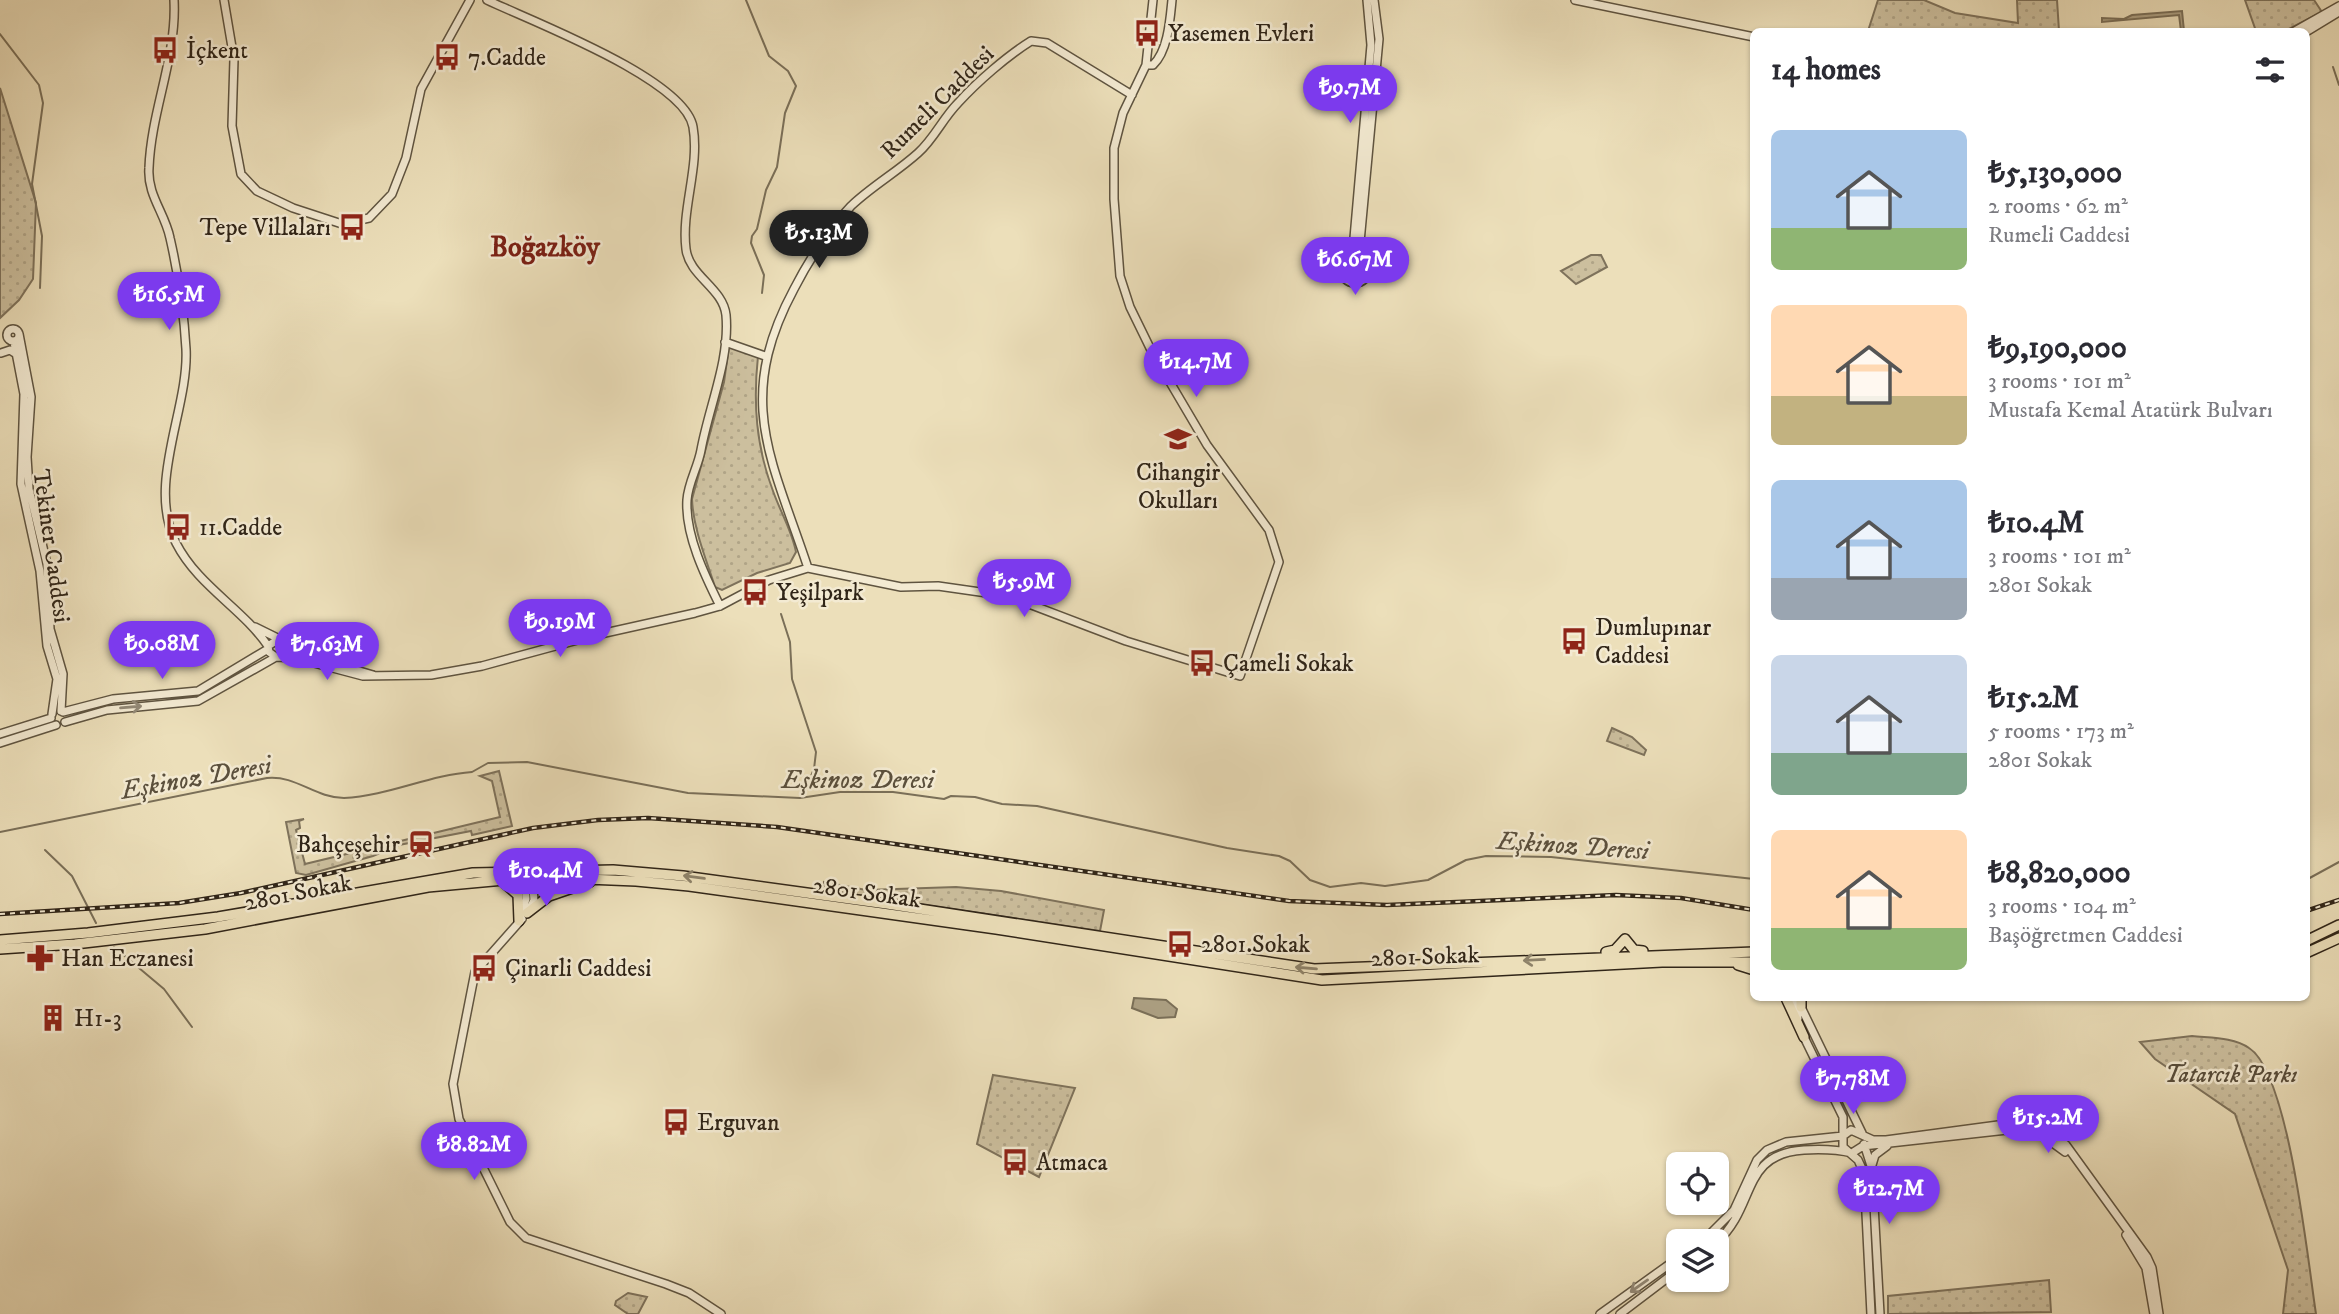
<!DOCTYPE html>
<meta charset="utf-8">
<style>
body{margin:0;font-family:"IM FELL DW Pica",serif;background:#f2f2f3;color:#2b2b33;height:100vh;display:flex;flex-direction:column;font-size:26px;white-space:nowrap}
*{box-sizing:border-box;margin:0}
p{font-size:23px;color:#7c7c81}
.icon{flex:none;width:38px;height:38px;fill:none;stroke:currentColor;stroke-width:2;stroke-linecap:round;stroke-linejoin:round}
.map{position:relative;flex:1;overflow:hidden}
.drawer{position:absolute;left:1750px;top:28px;width:560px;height:973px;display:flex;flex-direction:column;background:#fff;border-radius:10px;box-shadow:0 2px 5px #0004}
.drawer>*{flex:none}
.controls{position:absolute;left:1666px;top:1152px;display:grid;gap:14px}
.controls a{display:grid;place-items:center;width:63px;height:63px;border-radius:10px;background:#fff;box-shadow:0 2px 5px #0004;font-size:35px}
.price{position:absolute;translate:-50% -60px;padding:0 16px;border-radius:24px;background:#7c3aed;color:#fff;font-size:23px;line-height:46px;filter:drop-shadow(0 2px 4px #0008)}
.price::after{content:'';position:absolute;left:50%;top:42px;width:21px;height:16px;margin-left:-10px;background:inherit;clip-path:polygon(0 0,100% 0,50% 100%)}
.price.active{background:#222;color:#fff}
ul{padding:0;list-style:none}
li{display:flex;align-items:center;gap:21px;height:175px;padding:0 21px}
li span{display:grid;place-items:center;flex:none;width:196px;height:140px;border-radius:10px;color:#555}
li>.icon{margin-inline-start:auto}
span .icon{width:84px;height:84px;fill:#fffc;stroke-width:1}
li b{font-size:30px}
h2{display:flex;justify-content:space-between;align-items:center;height:84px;padding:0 21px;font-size:30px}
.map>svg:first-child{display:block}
.grass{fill:url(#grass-dots);stroke:#7e725b;stroke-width:2}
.water{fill:#aca083;stroke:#7a6f58;stroke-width:2}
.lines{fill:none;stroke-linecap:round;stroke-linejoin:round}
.stream{stroke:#7a6f58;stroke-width:2}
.minor-casing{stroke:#5f5440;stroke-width:10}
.major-casing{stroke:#302518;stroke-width:12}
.minor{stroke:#f3ead2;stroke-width:7}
.major{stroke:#ecdfba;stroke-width:9}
.rail-casing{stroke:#302518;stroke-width:4.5}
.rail{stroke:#f3ead2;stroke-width:2;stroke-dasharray:5;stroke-linecap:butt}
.oneway{stroke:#928875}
.oneway2{stroke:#8e8269}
.labels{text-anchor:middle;stroke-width:5;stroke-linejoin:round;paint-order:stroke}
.poi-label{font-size:24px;fill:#302518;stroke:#f3ead2;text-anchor:start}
.street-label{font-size:24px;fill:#302518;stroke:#f3ead2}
.park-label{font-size:24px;font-style:italic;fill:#574c3a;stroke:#f3ead2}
.water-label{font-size:26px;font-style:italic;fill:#5b503d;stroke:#f3ead2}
.quarter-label{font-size:28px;font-weight:bold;fill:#7a1f14;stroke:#f3ead2}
</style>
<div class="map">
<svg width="2339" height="1314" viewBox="0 0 2339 1314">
<defs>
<pattern id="grass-dots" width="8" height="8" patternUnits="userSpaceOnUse" patternTransform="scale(1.75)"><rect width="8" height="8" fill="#ccbf9e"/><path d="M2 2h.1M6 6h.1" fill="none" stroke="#b0a487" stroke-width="1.8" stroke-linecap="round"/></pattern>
</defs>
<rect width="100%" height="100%" fill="#ecdfba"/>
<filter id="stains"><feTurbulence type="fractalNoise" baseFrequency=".00286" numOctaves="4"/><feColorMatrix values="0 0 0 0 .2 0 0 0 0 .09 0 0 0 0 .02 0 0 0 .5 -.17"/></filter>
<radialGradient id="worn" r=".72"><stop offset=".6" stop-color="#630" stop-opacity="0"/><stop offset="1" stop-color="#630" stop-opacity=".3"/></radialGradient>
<path class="grass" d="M 1878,0 L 1924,0 L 1955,13 L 2018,23 L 2017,0 L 2057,0 L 2059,31 L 1868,31 Z
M 2245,0 L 2314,0 L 2322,12 L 2285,31 L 2256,31 Z
M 0,88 L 36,203 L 33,279 L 19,300 L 0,318 Z
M 1591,255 L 1601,255 L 1607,267 L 1576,284 L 1561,271 Z
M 729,346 L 758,356 C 753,403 756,446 773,491 C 780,511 792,531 796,552 L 790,563 L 757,573 L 722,590 L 715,587 C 706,559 693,528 692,499 L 724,382 Z
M 1612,728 L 1632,737 L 1646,750 L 1644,755 L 1607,741 Z
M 499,771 L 512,826 L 472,835 L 471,831 L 399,845 L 373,856 L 306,875 L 296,873 L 286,822 L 304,819 L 299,821 L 300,828 L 296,830 L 305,864 L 500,817 L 492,781 L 480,776 Z
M 824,882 L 866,890 L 956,887 L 1001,891 L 1104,910 L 1100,931 L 823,890 Z
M 2192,1036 C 2210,1038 2234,1037 2249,1048 C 2289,1073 2308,1263 2316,1314 L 2283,1314 L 2288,1270 L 2235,1114 L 2155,1059 L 2140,1042 Z
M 993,1075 L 1075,1088 L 1039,1177 L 977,1144 Z
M 2049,1280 L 2051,1312 L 1888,1314 L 1888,1296 Z
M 628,1293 L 647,1297 L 638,1314 L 628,1314 L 615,1305 L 616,1301 Z"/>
<path class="water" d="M 2182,11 L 2184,31 L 2181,31 L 2179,15 L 2102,22 L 2102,18 L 2124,19 L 2132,15 Z
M 1134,998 L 1166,1000 L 1177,1009 L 1175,1017 L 1158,1018 L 1132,1008 Z"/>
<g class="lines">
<path class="stream" d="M 746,0 L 769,56 L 788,71 L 796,86 L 785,113 L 777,167 L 766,190 L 757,229 L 752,236 L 751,243 L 764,275 L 762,293
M 0,34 L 39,85 L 43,103 L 32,184 L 42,236 L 40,288
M 2333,67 L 2339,85
M 781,614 L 790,642 L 792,679 L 816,752 L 814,769 L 802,797
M 0,832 L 267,778 C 296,775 315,798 344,798 C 388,796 429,775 472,772 L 488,763 L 527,762 L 688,793 L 800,798 L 840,792 L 893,792 L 944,799 L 951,796 L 975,797 L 1002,804 L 1037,806 L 1227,848 L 1279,856 L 1290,861 L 1310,880 L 1330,887 L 1361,883 L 1385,886 L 1428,880 L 1466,860 L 1486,856 L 1551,857 L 1754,879
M 45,850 L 72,876 L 96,923
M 2306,880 L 2339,862
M 114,947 L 164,989 L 192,1027"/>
<defs>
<path id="minor" d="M 174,0 C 177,57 151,111 149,168 C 147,195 165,213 170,238 C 178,273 184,313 186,349 C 189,409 146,484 176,543 C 198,586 242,608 268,646
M 224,0 L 234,59 L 232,126 L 241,174 L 257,191 L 293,208 L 342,224 L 369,218 L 392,194 L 406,158 L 421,89 L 470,0
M 487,0 C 531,21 685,79 693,127 C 700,167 681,209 686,249 C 689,276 723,288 726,315 C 730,360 709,406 701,450 C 698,467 688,483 687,500 C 685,535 705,576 720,606
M 1575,0 L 1754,37
M 2293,32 L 2339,6
M 2306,32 L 2339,12
M 1146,65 L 1153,65 C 1168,51 1170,20 1172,0
M1341 269a14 14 0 1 1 28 0a14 14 0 1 1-28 0Z
M 1349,256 L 1354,238 L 1371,45 L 1367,0
M 1363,257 L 1360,242 L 1379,39 L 1374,0
M7 335a6 6 0 1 1 12 0a6 6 0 1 1-12 0Z
M 19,334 L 31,397 L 27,457 L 29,489 L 47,564 L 50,629 L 63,674 L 61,711
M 14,342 L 24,394 L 21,484 L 40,571 L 47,646 L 57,679 L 52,714
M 725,342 L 765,356
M 1,353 L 10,350 L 18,355
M 808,568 C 772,459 734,401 794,289 C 810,258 827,231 851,206 C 872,186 897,172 918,153 C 934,139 943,118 958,103 C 977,82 1007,56 1031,41 L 1047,43 L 1132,95
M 255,627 L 322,660 L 373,675
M 279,639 L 268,646 L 269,652 L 276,657 L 295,658 L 363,676 L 431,675 L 482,666 L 596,635 L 695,613 L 720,606 L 769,580 L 808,568 L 901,587 L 938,586 L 1008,596 L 1126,641 L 1240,676 L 1279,562 L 1269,530 L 1207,445 L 1151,350 L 1130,307 L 1120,276 L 1114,199 L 1114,148 L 1123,113 L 1146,65 L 1153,0
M 63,712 L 113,699 L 198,691 L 268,649
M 65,722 L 107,710 L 198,701 L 276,657
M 0,734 L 51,718
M 0,743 L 56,725
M 529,910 L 534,900 L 532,878
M 520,918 L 526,899 L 525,878
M 522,919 L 475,972 L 453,1084 L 459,1119 L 510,1222 L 526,1238 L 666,1284 L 689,1293 L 721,1314
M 1794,998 L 1798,1018
M 1800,1005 L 1862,1133
M 1802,1033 L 1843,1117 L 1843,1147 L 1858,1160 L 1864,1173 L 1871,1314
M 1864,1144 L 1872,1169 L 1880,1314
M 1863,1146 L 2016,1129 L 2043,1136 L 2065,1152
M 1872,1165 L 1875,1155 L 1887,1146
M 2126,1235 L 2146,1268 L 2154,1314
M 1703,1241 L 1734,1210 L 1757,1160 L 1767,1150 L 1786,1142 L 1843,1136 L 1851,1130 L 1873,1140 L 1886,1140 L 2013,1123 C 2034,1126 2050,1131 2066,1145 L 2147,1257 L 2152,1268 L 2159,1314
M 1717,1242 C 1757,1206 1740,1154 1804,1150 C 1821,1149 1835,1149 1852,1153 L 1863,1146
M 1600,1314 L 1678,1258
M 1620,1314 L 1678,1270"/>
<path id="major" d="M 502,881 L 518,895 L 519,921
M 527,913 L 549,896 L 590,882
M 0,940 L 88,933 L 218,917 L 473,873 L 613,870 L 683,876 L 887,904 L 1314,969 L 1754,952
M 2306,941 L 2339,925
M 0,949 L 75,944 L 205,929 L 428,887 L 538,877 L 636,881 L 689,886 L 996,929 L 1322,980 L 1662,962 L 1754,962
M 1606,952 L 1615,950 L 1625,939 L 1634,950 L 1643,951
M 2306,953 L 2339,938
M 1738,965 L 1754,970
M 1786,998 L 1804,1037
M 1801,1007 L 1801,998"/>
</defs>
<use href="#minor" class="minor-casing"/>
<use href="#major" class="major-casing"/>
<use href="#minor" class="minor"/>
<use href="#major" class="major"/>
<defs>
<path id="rail" d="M 2306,911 L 2339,900
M 0,914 L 179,903 L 241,893 L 533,828 L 598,820 L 648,818 L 777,827 L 1289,901 L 1387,905 L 1616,895 L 1681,898 L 1754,910"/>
</defs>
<use href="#rail" class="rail-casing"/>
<use href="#rail" class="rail"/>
</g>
<defs><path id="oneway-shaft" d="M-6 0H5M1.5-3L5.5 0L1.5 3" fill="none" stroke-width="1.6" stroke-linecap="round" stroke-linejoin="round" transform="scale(1.75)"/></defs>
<g class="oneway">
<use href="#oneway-shaft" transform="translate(131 707) rotate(-5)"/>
<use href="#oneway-shaft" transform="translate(1639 1286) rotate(145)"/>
</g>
<g class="oneway2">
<use href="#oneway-shaft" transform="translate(694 877) rotate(-172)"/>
<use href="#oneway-shaft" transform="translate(1534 960) rotate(177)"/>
<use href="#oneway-shaft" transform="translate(1306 968) rotate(-175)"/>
</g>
<defs>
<symbol id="bus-bare" viewBox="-9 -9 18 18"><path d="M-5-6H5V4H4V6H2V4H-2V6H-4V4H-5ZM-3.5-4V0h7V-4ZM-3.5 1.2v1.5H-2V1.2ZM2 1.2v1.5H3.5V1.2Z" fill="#8f2418" stroke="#f3ead2" stroke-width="2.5" paint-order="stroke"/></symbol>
<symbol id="school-bare" viewBox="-9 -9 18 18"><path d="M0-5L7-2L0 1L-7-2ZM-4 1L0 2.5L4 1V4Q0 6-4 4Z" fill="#8f2418" stroke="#f3ead2" stroke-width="2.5" paint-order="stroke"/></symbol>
<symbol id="station-bare" viewBox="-9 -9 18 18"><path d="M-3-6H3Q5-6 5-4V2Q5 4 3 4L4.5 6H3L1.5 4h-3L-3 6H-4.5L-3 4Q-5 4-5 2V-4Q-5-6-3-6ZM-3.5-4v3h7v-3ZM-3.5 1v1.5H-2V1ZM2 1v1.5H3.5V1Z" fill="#8f2418" stroke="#f3ead2" stroke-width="2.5" paint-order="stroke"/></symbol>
<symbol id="pharmacy-bare" viewBox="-9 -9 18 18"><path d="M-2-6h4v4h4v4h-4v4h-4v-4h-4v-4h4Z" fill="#8f2418" stroke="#f3ead2" stroke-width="2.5" paint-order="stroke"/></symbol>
<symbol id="building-bare" viewBox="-9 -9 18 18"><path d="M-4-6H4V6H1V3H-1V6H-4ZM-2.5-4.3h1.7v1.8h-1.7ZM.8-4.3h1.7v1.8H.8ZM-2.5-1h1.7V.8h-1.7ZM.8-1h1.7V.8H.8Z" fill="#8f2418" stroke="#f3ead2" stroke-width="2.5" paint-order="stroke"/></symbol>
</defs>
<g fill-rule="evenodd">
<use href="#bus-bare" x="1128" y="14" width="38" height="38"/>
<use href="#bus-bare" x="146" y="31" width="38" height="38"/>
<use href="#bus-bare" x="428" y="38" width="38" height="38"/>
<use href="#bus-bare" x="333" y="208" width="38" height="38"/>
<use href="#school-bare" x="1159" y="420" width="38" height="38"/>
<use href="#bus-bare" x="159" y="508" width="38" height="38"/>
<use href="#bus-bare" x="736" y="573" width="38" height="38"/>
<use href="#bus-bare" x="1555" y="622" width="38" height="38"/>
<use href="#bus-bare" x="1183" y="644" width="38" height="38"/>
<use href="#station-bare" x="402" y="825" width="38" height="38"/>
<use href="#bus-bare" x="1161" y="925" width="38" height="38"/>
<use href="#pharmacy-bare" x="21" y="939" width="38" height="38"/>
<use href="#bus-bare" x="465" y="949" width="38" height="38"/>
<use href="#building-bare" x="34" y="999" width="38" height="38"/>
<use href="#bus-bare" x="657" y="1103" width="38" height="38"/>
<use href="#bus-bare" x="996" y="1143" width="38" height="38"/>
</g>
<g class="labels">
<g class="poi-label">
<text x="1168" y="41">Yasemen Evleri</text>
<text x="186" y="58">İçkent</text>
<text x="468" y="65">7.Cadde</text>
<text x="331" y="235" text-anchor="end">Tepe Villaları</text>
<text x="1178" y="480" text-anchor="middle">Cihangir<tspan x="1178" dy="28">Okulları</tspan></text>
<text x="199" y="535">11.Cadde</text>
<text x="776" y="600">Yeşilpark</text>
<text x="1595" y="635">Dumlupınar<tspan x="1595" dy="28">Caddesi</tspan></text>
<text x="1223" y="671">Çameli Sokak</text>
<text x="400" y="852" text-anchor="end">Bahçeşehir</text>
<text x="1201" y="952">2801.Sokak</text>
<text x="61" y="966">Han Eczanesi</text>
<text x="505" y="976">Çinarli Caddesi</text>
<text x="74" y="1026">H1-3</text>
<text x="697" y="1130">Erguvan</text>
<text x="1036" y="1170">Atmaca</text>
</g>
<g class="street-label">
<text transform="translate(937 102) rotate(-45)" y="8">Rumeli Caddesi</text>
<text transform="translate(52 546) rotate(82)" y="8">Tekiner Caddesi</text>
<text transform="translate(298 892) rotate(-11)" y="8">2801 Sokak</text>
<text transform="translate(867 892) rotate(8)" y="8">2801 Sokak</text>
<text transform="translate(1425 956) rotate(-2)" y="8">2801 Sokak</text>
</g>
<g class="park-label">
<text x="2231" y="1082">Tatarcık Parkı</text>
</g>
<g class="water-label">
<text transform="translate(196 777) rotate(-10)" y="9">Eşkinoz Deresi</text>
<text x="858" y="788">Eşkinoz Deresi</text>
<text transform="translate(1573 845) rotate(4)" y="9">Eşkinoz Deresi</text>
</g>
<g class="quarter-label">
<text x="545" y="256">Boğazköy</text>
</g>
</g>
<rect width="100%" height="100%" filter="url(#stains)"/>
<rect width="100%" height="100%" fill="url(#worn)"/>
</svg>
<div class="controls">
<a><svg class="icon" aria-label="locate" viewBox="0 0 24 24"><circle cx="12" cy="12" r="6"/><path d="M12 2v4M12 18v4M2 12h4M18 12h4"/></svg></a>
<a><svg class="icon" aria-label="layers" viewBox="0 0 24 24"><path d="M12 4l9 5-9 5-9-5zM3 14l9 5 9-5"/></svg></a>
</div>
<b class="price" style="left:1350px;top:125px">₺9.7M</b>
<b class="price active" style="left:819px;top:270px">₺5.13M</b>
<b class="price" style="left:1355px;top:297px">₺6.67M</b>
<b class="price" style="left:169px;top:332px">₺16.5M</b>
<b class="price" style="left:1196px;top:399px">₺14.7M</b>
<b class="price" style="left:1024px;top:619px">₺5.9M</b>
<b class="price" style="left:560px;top:659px">₺9.19M</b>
<b class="price" style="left:162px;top:681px">₺9.08M</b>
<b class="price" style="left:327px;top:682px">₺7.63M</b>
<b class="price" style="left:546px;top:908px">₺10.4M</b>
<b class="price" style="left:1853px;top:1116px">₺7.78M</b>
<b class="price" style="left:2048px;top:1155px">₺15.2M</b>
<b class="price" style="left:474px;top:1182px">₺8.82M</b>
<b class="price" style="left:1889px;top:1226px">₺12.7M</b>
<section class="drawer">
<h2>14 homes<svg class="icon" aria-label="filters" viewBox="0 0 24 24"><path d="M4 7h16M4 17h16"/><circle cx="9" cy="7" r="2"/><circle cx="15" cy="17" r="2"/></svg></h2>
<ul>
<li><span style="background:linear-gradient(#a9c7e8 70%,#8fb573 0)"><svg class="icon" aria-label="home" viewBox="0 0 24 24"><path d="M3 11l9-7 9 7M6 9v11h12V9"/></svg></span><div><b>₺5,130,000</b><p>2 rooms · 62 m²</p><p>Rumeli Caddesi</p></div></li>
<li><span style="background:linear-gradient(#ffd9b3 65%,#c2b280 0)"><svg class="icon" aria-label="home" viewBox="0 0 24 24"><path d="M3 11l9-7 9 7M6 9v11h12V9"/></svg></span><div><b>₺9,190,000</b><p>3 rooms · 101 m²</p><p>Mustafa Kemal Atatürk Bulvarı</p></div></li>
<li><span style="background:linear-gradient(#a9c7e8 70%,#9aa5b1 0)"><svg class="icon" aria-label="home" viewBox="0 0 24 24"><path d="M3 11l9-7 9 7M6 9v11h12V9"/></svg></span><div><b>₺10.4M</b><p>3 rooms · 101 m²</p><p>2801 Sokak</p></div></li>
<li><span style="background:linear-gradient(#c9d6e8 70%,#7fa58c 0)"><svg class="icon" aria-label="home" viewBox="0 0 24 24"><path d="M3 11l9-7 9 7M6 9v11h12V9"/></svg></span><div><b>₺15.2M</b><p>5 rooms · 173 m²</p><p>2801 Sokak</p></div></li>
<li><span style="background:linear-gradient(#ffd9b3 70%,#8fb573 0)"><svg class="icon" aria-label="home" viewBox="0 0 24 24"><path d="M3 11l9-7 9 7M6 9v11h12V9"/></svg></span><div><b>₺8,820,000</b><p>3 rooms · 104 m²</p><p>Başöğretmen Caddesi</p></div></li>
</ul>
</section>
</div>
